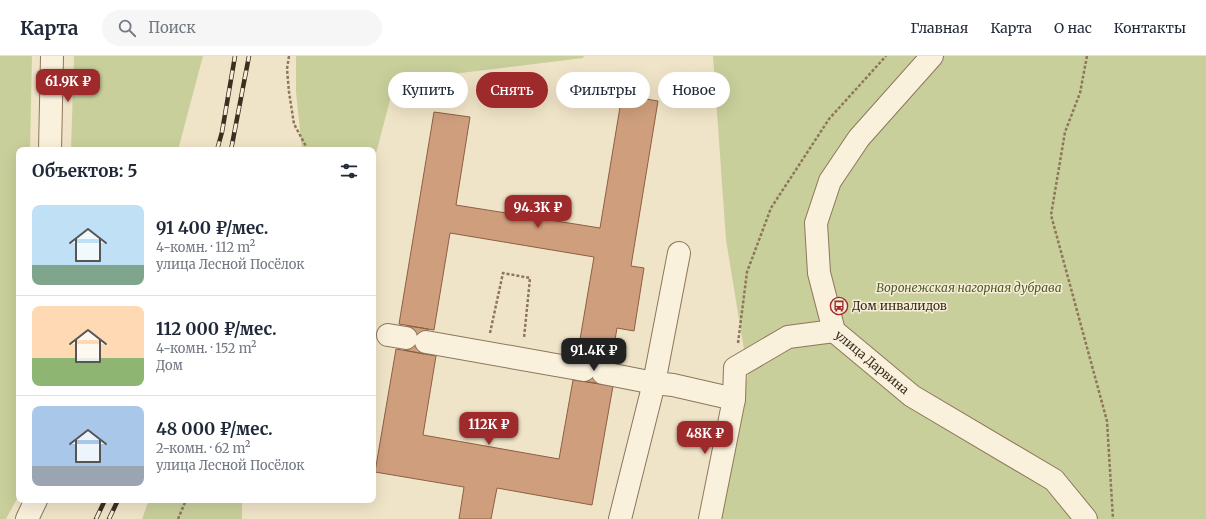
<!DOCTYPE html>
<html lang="ru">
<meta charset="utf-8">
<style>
body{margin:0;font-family:Merriweather,serif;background:#f6f6f7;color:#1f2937;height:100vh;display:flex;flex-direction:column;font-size:15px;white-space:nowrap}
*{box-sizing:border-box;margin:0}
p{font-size:13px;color:#747a83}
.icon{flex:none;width:22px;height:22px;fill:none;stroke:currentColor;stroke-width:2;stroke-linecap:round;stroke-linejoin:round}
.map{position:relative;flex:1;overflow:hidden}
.drawer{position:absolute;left:16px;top:91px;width:360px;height:356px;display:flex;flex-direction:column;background:#fff;border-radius:8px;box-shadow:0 4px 16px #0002}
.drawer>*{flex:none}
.top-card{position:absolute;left:388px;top:16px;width:380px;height:36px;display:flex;gap:8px}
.price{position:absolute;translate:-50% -34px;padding:0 9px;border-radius:8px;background:#9e2a2b;color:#fff;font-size:13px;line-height:26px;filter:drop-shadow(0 1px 2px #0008)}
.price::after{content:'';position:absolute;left:50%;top:24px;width:12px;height:9px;margin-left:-6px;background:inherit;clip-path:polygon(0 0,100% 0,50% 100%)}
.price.on{background:#222;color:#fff}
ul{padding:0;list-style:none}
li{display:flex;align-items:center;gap:12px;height:100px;padding:0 16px}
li+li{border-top:1px solid #e0e1e3}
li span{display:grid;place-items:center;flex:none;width:112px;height:80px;border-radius:8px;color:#555}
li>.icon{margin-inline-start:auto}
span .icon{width:48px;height:48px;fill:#fffc;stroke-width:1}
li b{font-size:17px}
h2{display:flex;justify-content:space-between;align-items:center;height:48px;padding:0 16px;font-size:17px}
.chip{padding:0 14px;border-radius:18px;background:#fff;box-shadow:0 4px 16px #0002;font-size:14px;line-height:36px}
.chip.on{background:#9e2a2b;color:#fff}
header{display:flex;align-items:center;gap:24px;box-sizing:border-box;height:56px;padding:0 20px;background:#fff;border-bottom:1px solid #e0e1e3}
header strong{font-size:19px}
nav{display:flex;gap:22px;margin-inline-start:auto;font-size:14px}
.search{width:280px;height:36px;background:#f6f6f7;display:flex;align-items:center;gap:10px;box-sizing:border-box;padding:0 14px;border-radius:22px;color:#747a83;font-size:15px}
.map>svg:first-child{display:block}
.green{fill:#c9cf9b}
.building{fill:#cf9f7d;stroke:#8d5f41}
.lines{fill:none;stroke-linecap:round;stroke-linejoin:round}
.minor-casing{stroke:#8d765c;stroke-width:24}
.path{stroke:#8d765c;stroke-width:2.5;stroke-dasharray:3 2;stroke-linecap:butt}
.minor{stroke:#faf1dc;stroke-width:22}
.rail-casing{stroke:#3d2e20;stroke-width:4.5}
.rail{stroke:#f7eed8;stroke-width:3;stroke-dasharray:9;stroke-linecap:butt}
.labels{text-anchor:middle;stroke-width:3;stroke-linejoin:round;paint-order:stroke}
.park-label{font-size:12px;font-style:italic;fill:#4d5a26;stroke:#f7eed8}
.poi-label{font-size:12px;fill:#3d2e20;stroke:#f7eed8;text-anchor:start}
.street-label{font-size:12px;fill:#3d2e20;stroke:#f7eed8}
</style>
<header>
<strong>Карта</strong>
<div class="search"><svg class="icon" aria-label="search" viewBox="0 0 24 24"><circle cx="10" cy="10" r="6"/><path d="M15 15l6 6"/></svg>Поиск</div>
<nav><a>Главная</a><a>Карта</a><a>О нас</a><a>Контакты</a></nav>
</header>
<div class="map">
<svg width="1206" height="463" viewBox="0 0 1206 463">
<rect width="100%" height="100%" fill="#f0e4c8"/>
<path class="green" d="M 0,0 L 32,0 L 30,94 L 19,94 L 19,439 L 6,463 L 0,463 Z
M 74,0 L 203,0 L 178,94 L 71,94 Z
M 296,0 L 584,0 L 583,2 L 395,25 L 373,109 L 373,94 L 302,94 L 296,36 Z
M 713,0 L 1206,0 L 1206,463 L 715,463 L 748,318 L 726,184 Z
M 149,444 L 242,444 L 242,463 L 142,463 Z"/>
<path class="building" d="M 622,39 L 658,45 L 631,210 L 644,212 L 634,275 L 617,272 L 611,307 L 577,301 L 594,201 L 450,177 L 434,274 L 399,268 L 434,56 L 470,61 L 456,149 L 600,172 Z
M 408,270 L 428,273 L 424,298 L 404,294 Z
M 396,293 L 436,300 L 423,379 L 559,403 L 573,324 L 613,330 L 592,449 L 497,432 L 491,463 L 459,463 L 464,431 L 375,416 Z
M 586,303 L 605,306 L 602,328 L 582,325 Z"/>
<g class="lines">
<defs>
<g id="minor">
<path id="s1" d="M 932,0 L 859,82 L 830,125 L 816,167 L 819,217 L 834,275 L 912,340 L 1054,424 L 1086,463"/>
<path d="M 50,94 L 52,0"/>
<path d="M 388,279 L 406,282"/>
<path d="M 426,286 L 584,314"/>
<path d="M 603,317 L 654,327 L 673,329 L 734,343"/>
<path d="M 27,463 L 36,444"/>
<path d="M 620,463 L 654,327 L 679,197"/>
<path d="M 710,463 L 734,343 L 735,312 L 788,281 L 834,275"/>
</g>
</defs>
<use href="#minor" class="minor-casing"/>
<path class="path" d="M 289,0 L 287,13 L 289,36 L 294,68 L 308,94
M 1087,0 L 1080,37 L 1065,76 L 1051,159 L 1107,365 L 1113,463
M 490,277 L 503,217 L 530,222 L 524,282
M 738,287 L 747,216 L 771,152 L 829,63 L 886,0
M 178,463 L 186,444"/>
<use href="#minor" class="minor"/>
<defs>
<path id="rail" d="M 217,94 L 222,76 L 235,0
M 231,94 L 249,0
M 96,463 L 105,444
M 109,463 L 118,444"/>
</defs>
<use href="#rail" class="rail-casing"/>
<use href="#rail" class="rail"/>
</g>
<defs>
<symbol id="bus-ring" viewBox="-11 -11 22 22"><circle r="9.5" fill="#f7eed8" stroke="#9e2a2b" stroke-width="1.5"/><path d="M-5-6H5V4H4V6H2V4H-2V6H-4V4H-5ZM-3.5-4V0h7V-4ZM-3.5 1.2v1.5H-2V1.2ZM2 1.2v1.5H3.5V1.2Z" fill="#9e2a2b"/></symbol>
</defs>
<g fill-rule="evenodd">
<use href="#bus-ring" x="829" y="240" width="20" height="20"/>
</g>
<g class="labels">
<g class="park-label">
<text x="969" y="236">Воронежская нагорная дубрава</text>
</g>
<g class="poi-label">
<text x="852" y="254">Дом инвалидов</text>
</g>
<g class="street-label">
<text dy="4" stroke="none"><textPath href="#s1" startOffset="365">улица Дарвина</textPath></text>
</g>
</g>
</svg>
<b class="price" style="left:68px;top:47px">61.9K ₽</b>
<b class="price" style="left:538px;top:173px">94.3K ₽</b>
<b class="price on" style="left:594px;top:316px">91.4K ₽</b>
<b class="price" style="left:489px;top:390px">112K ₽</b>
<b class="price" style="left:705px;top:399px">48K ₽</b>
<div class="top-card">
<a class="chip">Купить</a>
<a class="chip on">Снять</a>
<a class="chip">Фильтры</a>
<a class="chip">Новое</a>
</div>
<section class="drawer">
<h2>Объектов: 5<svg class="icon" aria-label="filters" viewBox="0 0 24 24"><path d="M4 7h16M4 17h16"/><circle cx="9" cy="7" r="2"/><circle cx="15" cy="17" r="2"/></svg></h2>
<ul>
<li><span style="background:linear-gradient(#bfe0f5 75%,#7fa58c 0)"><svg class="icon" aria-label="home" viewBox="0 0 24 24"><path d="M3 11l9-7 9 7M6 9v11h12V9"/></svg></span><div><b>91 400 ₽/мес.</b><p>4-комн. · 112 m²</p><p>улица Лесной Посёлок</p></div></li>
<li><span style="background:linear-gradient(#ffd9b3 65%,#8fb573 0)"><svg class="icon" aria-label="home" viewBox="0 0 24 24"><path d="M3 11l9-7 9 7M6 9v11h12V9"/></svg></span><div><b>112 000 ₽/мес.</b><p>4-комн. · 152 m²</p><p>Дом</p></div></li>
<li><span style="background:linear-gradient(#a9c7e8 75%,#9aa5b1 0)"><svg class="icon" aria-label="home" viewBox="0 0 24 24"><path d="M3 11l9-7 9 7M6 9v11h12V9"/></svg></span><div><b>48 000 ₽/мес.</b><p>2-комн. · 62 m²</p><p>улица Лесной Посёлок</p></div></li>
</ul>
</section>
</div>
